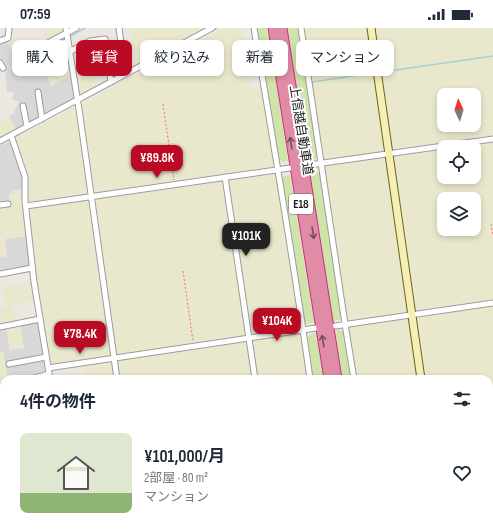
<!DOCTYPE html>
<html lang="ja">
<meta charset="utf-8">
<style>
body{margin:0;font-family:"Sofia Sans Condensed","Noto Sans JP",sans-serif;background:#f2f2f3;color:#1f2937;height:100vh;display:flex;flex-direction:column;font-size:15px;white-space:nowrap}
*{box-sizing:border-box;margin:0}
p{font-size:13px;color:#747a83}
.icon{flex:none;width:22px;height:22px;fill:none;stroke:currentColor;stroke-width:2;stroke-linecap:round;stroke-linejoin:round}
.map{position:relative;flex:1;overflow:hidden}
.drawer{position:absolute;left:0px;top:347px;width:493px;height:156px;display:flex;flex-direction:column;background:#fff;border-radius:12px 12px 0 0;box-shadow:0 2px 6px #0003}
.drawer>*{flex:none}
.guide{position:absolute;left:12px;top:12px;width:469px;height:36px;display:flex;gap:8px}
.needle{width:26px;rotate:356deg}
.buttons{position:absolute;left:437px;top:60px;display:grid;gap:8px}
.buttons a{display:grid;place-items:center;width:44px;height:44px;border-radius:8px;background:#fff;box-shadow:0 2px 6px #0003;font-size:20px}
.price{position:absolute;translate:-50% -34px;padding:0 9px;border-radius:8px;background:#bb0b24;color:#fff;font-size:13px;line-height:26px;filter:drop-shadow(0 1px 2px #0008)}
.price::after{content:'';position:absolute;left:50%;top:24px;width:12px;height:9px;margin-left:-6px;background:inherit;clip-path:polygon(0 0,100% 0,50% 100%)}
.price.selected{background:#222;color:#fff}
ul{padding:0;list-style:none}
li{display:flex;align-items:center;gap:12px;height:100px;padding:0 20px}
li+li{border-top:1px solid #e0e1e3}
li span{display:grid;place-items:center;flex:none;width:112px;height:80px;border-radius:8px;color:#555}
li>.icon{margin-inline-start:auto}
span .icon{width:48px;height:48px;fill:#fffc;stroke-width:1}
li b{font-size:17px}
h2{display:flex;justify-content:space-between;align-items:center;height:48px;padding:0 20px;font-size:17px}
.tag{padding:0 14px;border-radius:8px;background:#fff;box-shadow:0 2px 6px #0003;font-size:14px;line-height:36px}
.tag.selected{background:#bb0b24;color:#fff}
.status{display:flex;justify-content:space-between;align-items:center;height:28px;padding:0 20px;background:#fff;direction:ltr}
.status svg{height:11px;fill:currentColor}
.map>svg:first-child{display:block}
.residential{fill:#d9d8d8}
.commercial{fill:#edd0d3}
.education{fill:#fdf8d9}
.farmland{fill:#eae8cc;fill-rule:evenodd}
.grass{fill:#cee4a9}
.parking{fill:#dbdbdb}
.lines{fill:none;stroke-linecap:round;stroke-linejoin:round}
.stream{stroke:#a3d3d8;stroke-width:1.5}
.lane-casing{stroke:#9c9c9c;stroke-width:4.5}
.street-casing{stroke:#9c9c9c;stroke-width:7}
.secondary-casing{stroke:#69660b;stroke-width:9}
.highway-casing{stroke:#cb2d79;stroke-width:11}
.path{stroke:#f16d72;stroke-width:1;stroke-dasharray:2 2;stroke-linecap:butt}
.lane{stroke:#fff;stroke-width:2.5}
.street{stroke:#fff;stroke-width:5}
.secondary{stroke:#f5efb6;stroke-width:7}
.highway{stroke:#e08ca7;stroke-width:9}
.oneway{stroke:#744e5a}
.labels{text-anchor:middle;stroke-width:4;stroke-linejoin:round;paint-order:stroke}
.shield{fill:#fff;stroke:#5f5f5f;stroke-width:1}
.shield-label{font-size:12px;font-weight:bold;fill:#1b1b1b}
.street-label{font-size:13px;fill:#1b1b1b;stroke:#fff}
</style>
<div class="status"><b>07:59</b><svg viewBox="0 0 49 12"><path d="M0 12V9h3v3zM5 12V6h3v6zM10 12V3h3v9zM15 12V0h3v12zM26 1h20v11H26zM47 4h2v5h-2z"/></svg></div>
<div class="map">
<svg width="493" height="503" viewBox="0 0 493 503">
<rect width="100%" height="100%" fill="#ece7e1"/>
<path class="residential" d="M 8,13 L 17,39 L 5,39 L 0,31 L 0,16 Z
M 66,16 L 70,37 L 57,40 L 55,38 L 51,23 Z
M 30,33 L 36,46 L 44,40 L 51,58 L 71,47 L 74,70 L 43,86 L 25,98 L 16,102 L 9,89 L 14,85 L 19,73 L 12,72 L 14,64 L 7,64 L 5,40 L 17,40 Z
M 10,113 L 23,149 L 23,161 L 13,163 L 10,179 L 0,181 L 0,118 Z
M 26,208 L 30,236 L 28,238 L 0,243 L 0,229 L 7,228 L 5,211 Z
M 37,294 L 39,297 L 47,345 L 20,351 L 8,351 L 3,323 L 0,324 L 0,302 L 6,300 L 10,322 L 24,320 L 20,298 Z"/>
<path class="commercial" d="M 217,499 L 275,499 L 275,503 L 218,503 Z"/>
<path class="education" d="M 4,417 L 4,443 L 0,444 L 0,418 Z"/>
<path class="farmland" d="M 41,0 L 64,0 L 64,2 L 63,4 L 48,12 Z
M 131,0 L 206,0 L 180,13 L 136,36 Z
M 223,0 L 242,0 L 251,63 L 262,62 L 275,136 L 273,139 L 95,164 L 93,163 L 81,76 Z
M 304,0 L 366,0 L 384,123 L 323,131 Z
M 376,0 L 493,0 L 493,107 L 394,121 ZM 444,67 L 474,67 L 474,97 L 444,97 Z
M 19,8 L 28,30 L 17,39 L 8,13 Z
M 51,23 L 55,38 L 57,40 L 70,37 L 71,46 L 51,57 L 45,40 L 36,46 L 32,37 L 33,33 Z
M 94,47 L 96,58 L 82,66 L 79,65 L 77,50 Z
M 75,79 L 88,164 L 87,165 L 29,174 L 29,148 L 16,110 Z
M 9,89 L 16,102 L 0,111 L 0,95 Z
M 493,113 L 493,272 L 417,283 L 394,127 L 444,120 L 444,149 L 474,149 L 474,119 L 451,119 ZM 444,171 L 474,171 L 474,201 L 444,201 Z
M 385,129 L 407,284 L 347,293 L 324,140 L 326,138 Z
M 275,146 L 276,147 L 300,299 L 250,306 L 228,154 L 230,152 Z
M 223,153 L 225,155 L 247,307 L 116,326 L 95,175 L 97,171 Z
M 23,161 L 26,208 L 5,211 L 7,228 L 0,229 L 0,181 L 10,179 L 9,166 L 13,165 L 13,162 Z
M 85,172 L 88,173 L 110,326 L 109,328 L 54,336 L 51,334 L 38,256 L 29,181 L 31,179 Z
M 32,254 L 35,272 L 13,277 L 16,294 L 1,296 L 0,281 L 6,279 L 2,260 Z
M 493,277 L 493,357 L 489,357 L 489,351 L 427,351 L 418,288 Z
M 408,290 L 417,351 L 357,351 L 348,300 L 349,298 Z
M 20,298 L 24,319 L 10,322 L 6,300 Z
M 298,305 L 302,308 L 308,351 L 256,351 L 251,314 L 252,312 Z
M 247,313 L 248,315 L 253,351 L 120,351 L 118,335 L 121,331 Z
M 3,323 L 8,351 L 4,351 L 4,357 L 0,358 L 0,324 Z
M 109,333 L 111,334 L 113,351 L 83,351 L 82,337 Z
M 0,382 L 4,382 L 4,417 L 0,418 Z
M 111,499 L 136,499 L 137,503 L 112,503 Z
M 141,499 L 217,499 L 218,503 L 142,503 Z
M 385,499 L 438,499 L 439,503 L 385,503 Z"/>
<path class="grass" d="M 256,0 L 266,0 L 270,13 L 288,133 L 283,134 L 278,130 L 266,62 L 269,62 L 269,59 L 265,60 Z
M 288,0 L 299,0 L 318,126 L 316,131 L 307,131 Z
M 315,144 L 318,144 L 321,147 L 342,288 L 339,292 L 333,293 L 310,150 L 311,146 Z
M 290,147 L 314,294 L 308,296 L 304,292 L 293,224 L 295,223 L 295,221 L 292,221 L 282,151 L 284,148 Z
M 336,302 L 341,302 L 344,306 L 351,351 L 342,351 L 337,317 Z
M 314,305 L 316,307 L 324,351 L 313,351 L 307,313 L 309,308 Z"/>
<path class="parking" d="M 308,499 L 328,499 L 328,503 L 309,503 Z"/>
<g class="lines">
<path class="stream" d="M 212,3 L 217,0
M 69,9 L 85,0
M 0,10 L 6,7
M 42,21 L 51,18 L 66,10
M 382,44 L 493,28
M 313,54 L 372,45
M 85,71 L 115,55
M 16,108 L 23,104
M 0,116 L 8,112"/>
<defs>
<path id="lane" d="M 0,485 L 2,485
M 344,499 L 345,503
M 368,499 L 368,503"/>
<path id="street" d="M 66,0 L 80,88 L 117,351
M 119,0 L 125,46
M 254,0 C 274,117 294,234 310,351
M 301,0 L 345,296 L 354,351
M 0,13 L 8,10 L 9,0
M 44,17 L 76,0
M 69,24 L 90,13 L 105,11 L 111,54
M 31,32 L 44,24 L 68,13
M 0,35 L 3,40
M 38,64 L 42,91
M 23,78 L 27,98
M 11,107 L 25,149 L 25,173 L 34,254 L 50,351
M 0,113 L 212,0
M 309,137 L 493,111
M 225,149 L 255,351
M 0,177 L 8,176
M 26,178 L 290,140
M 0,246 L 32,240
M 335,298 L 493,275
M 0,299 L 40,291
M 9,336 L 46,329
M 48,340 L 316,300
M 31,351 L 49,346
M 0,360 L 4,359
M 489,439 L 493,439
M 0,446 L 4,445
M 23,499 L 24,503
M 82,499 L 84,503
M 139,499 L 140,503
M 276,499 L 277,503
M 330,499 L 331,503
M 381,499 L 381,503
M 52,502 L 67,499"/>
<path id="secondary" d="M 371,0 L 421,351
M 443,499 L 443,503"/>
<path id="highway" d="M 273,0 L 329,351
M 282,0 L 337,351
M 352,499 L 352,503
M 361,499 L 362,503"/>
</defs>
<use href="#lane" class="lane-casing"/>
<use href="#street" class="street-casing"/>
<use href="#secondary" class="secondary-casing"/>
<use href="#highway" class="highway-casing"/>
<path class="path" d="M 163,76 L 174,152
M 491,196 L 493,208
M 183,243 L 193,313"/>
<use href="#lane" class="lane"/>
<use href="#street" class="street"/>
<use href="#secondary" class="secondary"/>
<use href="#highway" class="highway"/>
</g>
<defs><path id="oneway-shaft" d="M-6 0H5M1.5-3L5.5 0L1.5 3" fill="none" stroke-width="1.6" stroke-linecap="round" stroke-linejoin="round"/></defs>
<g class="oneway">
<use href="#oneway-shaft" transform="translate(291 115) rotate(-99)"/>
<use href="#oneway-shaft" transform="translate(313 205) rotate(81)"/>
<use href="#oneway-shaft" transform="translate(323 313) rotate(-99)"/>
</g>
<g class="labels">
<rect class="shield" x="289" y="166" width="24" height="20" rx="3"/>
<g class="shield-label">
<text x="301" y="180">E18</text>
</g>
<g class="street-label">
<text transform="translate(302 102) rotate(81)" y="5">上信越自動車道</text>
</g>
</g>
</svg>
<div class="buttons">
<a><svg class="needle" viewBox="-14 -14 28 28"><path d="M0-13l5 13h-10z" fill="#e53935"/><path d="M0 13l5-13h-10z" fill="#747a83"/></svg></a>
<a><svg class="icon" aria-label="locate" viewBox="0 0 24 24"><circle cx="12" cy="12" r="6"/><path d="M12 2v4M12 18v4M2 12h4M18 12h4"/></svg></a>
<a><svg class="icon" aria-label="layers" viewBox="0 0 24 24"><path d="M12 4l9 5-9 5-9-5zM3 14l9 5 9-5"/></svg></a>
</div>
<b class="price" style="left:157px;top:151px">¥89.8K</b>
<b class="price selected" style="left:246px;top:229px">¥101K</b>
<b class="price" style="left:277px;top:314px">¥104K</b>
<b class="price" style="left:80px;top:327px">¥78.4K</b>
<div class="guide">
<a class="tag">購入</a>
<a class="tag selected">賃貸</a>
<a class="tag">絞り込み</a>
<a class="tag">新着</a>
<a class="tag">マンション</a>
</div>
<section class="drawer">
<h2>4件の物件<svg class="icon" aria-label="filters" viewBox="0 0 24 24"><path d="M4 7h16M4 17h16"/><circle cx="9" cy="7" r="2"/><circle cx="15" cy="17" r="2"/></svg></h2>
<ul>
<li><span style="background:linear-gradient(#dfe7d0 75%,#8fb573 0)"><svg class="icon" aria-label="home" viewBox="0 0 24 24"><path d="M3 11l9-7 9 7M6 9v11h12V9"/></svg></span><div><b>¥101,000/月</b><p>2部屋 · 80 m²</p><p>マンション</p></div><svg class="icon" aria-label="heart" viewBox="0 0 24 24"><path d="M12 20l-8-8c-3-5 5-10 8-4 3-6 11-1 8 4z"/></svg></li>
</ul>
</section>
</div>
